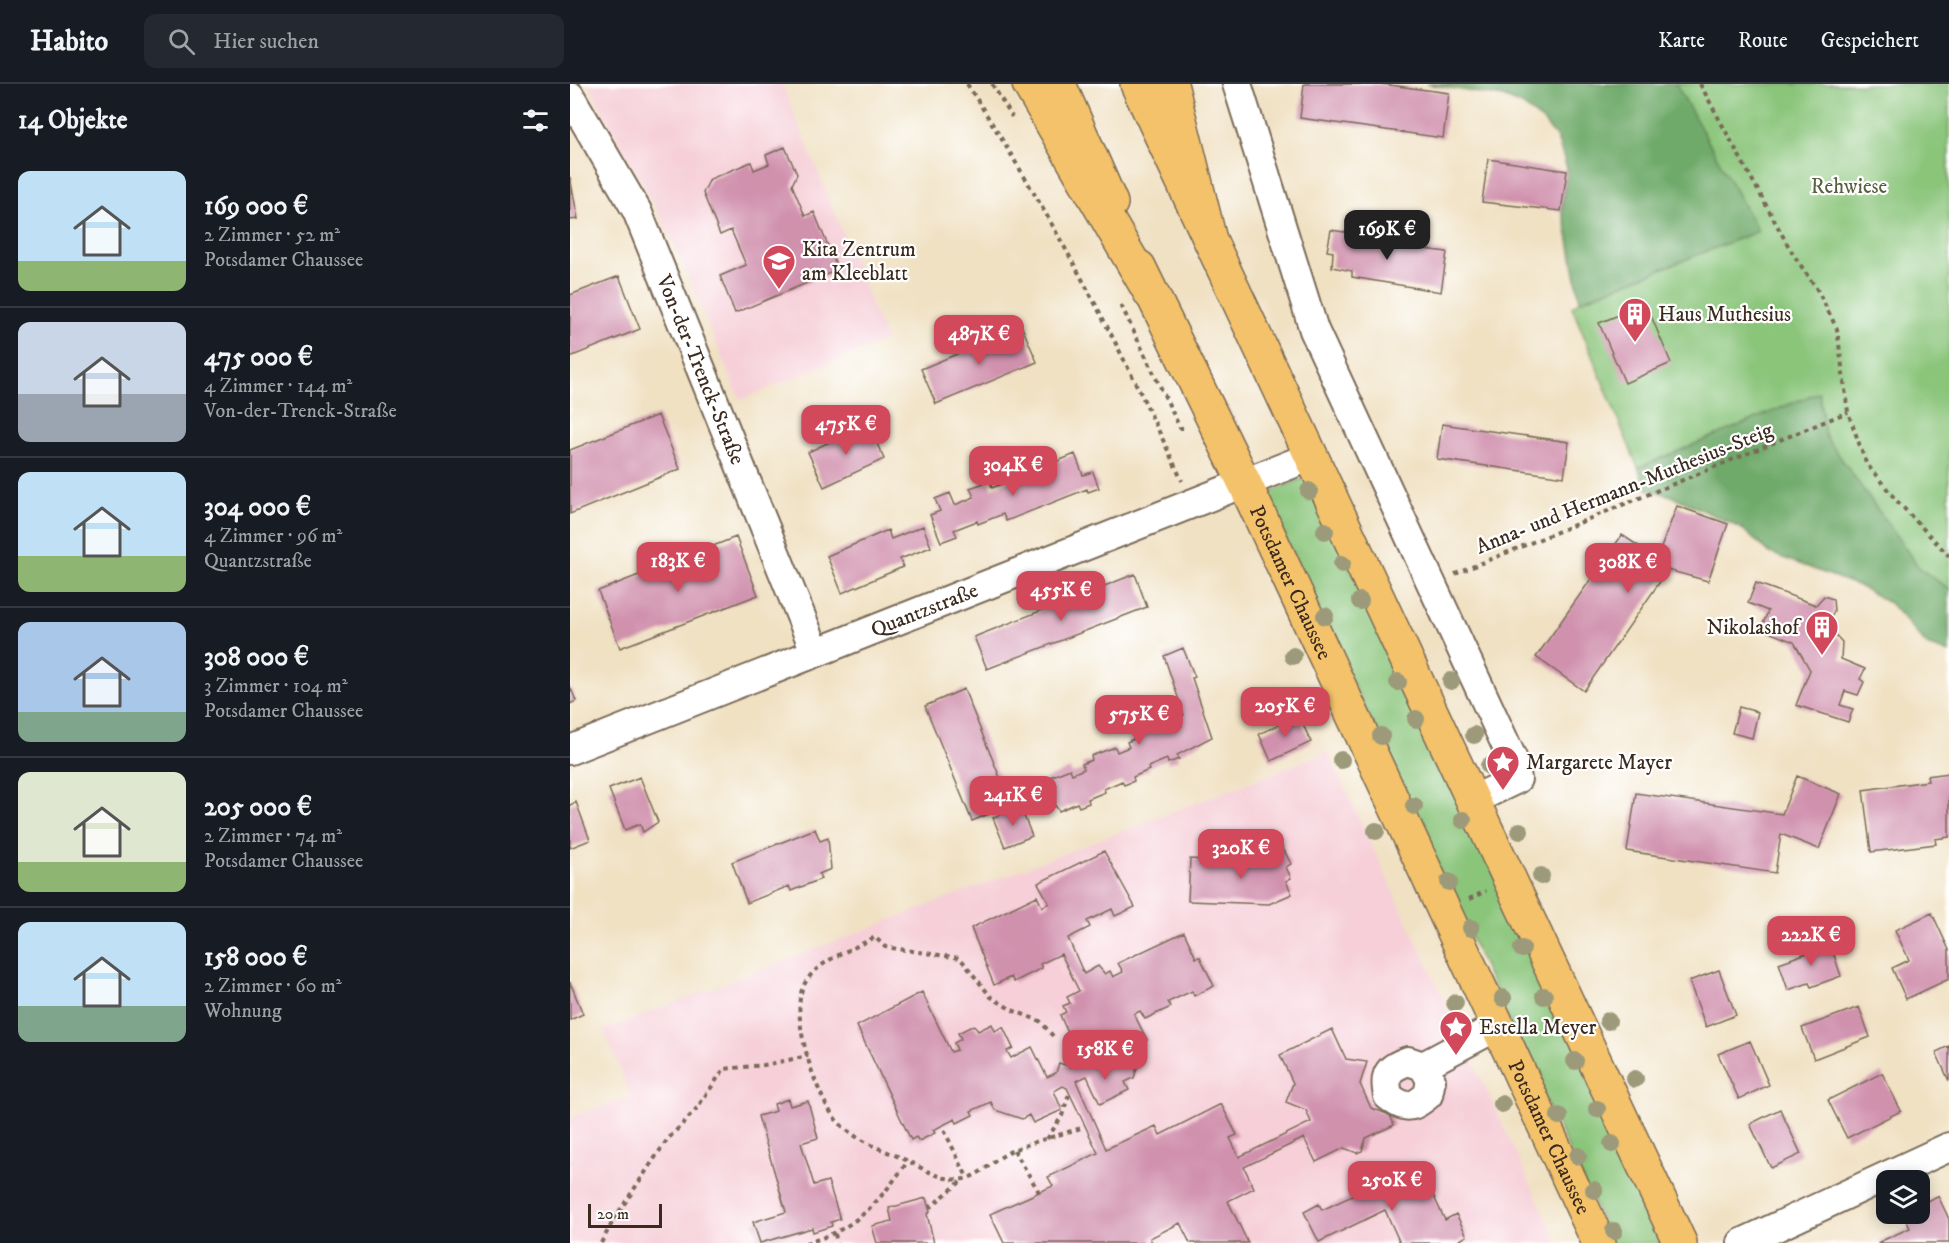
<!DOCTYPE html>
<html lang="de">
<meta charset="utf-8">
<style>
body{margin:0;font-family:"IM FELL DW Pica",serif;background:#242831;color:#f1f3f6;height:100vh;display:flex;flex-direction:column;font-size:22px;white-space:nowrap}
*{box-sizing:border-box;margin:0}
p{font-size:20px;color:#9ea1a6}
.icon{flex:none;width:33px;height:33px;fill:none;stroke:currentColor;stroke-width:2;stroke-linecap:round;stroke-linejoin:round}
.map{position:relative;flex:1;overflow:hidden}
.panel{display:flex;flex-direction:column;background:#171b24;width:570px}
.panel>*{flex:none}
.buttons{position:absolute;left:1306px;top:1086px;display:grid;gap:12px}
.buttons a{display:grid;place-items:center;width:54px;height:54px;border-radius:12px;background:#171b24;box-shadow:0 3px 15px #0003;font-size:30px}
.scale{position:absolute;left:18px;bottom:15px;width:74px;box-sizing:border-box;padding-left:6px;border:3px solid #3b2a1e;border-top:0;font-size:16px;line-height:21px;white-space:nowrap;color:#3b2a1e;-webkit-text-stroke:4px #fff;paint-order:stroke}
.price{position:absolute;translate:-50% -51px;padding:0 14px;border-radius:12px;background:#d1495b;color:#fff;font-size:20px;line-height:39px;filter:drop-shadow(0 2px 3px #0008)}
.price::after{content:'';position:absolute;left:50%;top:36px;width:18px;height:14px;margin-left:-9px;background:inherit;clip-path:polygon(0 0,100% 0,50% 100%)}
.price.on{background:#222;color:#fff}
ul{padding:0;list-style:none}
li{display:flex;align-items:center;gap:18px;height:150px;padding:0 18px}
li+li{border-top:2px solid #363941}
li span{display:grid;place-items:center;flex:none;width:168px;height:120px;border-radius:12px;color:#555}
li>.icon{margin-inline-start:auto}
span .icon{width:72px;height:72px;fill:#fffc;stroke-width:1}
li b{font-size:26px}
h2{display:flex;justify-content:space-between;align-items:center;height:72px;padding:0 18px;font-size:26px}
header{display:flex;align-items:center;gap:36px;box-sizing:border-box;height:84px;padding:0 30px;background:#171b24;border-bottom:2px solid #363941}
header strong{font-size:28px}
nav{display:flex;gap:33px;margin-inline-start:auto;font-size:21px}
.search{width:420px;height:54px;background:#242831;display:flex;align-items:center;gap:15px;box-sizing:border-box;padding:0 21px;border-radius:12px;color:#9ea1a6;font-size:22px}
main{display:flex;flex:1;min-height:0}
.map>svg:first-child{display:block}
.built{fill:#f6cfd8}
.green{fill:#8ac57a;stroke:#62784c;stroke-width:1.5}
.forest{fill:#6faa6a;stroke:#556a44;stroke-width:1.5}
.building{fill:#d091ad}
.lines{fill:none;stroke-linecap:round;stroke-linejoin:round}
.minor-casing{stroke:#7a6a58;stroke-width:32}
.major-casing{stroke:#7a6a58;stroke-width:36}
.highway-casing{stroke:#7a6a58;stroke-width:36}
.path{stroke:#7a6a58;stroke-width:4;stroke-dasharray:4.5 4.5;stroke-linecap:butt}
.minor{stroke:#fff;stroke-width:28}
.major{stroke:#f3c26a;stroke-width:33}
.highway{stroke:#f3c26a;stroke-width:33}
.tree{fill:#9c9a7a}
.labels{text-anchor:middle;stroke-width:4.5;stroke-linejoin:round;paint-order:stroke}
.park-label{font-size:21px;fill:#57603e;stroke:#fff}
.poi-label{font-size:21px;fill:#3b2a1e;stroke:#fff;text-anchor:start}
.street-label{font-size:21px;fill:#3b2a1e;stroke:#fff}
</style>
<header>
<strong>Habito</strong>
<div class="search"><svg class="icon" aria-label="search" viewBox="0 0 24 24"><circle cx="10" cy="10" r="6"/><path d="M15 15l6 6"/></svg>Hier suchen</div>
<nav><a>Karte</a><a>Route</a><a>Gespeichert</a></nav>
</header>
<main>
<section class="panel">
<h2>14 Objekte<svg class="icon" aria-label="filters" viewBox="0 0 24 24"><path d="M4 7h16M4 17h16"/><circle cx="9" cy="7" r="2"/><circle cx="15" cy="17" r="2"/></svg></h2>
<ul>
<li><span style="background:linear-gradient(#bfe0f5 75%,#8fb573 0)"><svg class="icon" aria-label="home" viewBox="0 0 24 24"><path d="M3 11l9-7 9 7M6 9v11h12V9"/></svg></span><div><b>169 000 €</b><p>2 Zimmer · 52 m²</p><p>Potsdamer Chaussee</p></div></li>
<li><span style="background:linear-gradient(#c9d6e8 60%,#9aa5b1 0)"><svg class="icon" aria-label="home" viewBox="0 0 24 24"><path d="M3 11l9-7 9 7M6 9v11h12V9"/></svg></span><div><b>475 000 €</b><p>4 Zimmer · 144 m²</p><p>Von-der-Trenck-Straße</p></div></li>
<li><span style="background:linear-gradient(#bfe0f5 70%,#8fb573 0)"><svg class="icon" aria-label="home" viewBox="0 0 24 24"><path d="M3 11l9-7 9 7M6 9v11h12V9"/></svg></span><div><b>304 000 €</b><p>4 Zimmer · 96 m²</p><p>Quantzstraße</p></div></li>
<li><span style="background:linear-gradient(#a9c7e8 75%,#7fa58c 0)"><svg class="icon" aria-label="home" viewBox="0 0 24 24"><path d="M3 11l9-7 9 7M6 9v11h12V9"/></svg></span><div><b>308 000 €</b><p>3 Zimmer · 104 m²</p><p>Potsdamer Chaussee</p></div></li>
<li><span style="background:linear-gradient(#dfe7d0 75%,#8fb573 0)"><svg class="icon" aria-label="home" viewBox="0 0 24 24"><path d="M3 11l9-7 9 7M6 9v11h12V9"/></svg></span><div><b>205 000 €</b><p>2 Zimmer · 74 m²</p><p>Potsdamer Chaussee</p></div></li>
<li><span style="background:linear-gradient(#bfe0f5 70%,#7fa58c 0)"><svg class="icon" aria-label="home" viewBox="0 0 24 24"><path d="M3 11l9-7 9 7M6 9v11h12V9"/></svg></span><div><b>158 000 €</b><p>2 Zimmer · 60 m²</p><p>Wohnung</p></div></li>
</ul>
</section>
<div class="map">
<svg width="1379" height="1159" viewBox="0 0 1379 1159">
<rect width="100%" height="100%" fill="#fff"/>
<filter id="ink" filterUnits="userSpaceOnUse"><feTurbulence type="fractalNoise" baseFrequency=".0167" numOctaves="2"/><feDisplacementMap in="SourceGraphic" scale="12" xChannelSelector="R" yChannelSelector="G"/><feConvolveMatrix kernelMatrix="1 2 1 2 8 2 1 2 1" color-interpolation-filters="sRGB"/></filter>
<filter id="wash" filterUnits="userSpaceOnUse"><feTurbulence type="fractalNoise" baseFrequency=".008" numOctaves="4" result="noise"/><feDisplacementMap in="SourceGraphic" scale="24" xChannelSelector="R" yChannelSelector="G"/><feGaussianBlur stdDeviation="1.35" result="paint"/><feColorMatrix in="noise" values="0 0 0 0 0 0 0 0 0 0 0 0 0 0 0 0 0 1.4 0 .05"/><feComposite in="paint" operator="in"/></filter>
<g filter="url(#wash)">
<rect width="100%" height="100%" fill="#f0e1c3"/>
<path class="built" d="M 18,0 L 212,0 L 316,256 L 170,316 L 102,155 Z
M 758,668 L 988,1159 L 0,1159 L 0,1033 L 61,1013 L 34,946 Z"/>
<path class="green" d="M 1106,0 L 1379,0 L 1379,505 L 1349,484 L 1255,352 L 1249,308 L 1068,384 L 1002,223 L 1010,217 L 1188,147 Z
M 737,393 L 1098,1159 L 1042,1159 L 695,410 Z"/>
<path class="forest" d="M 857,0 L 1106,0 L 1188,147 L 1010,217 L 996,140 L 992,128 L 997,84 L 987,54 L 972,36 L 952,21 L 933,13 Z
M 1249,308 L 1255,352 L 1349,484 L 1379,505 L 1379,569 L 1357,561 L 1321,520 L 1289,502 L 1200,469 L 1171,444 L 1102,412 L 1077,405 L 1068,384 Z"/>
<g id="blocks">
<path class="building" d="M 734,0 L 812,0 L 879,9 L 873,54 L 730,34 Z
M 215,63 L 227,90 L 222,101 L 235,132 L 244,128 L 268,186 L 165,229 L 150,192 L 176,181 L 161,146 L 150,151 L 133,109 L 140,95 L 181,78 L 184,86 L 199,80 L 196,71 Z
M 918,75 L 997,87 L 991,127 L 912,118 Z
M 0,93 L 8,135 L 0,136 Z
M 761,146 L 820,155 L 820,161 L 877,168 L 871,208 L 782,193 L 782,187 L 762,183 L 763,168 L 757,167 Z
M 49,192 L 70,245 L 0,273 L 0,211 Z
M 1076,220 L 1101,279 L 1055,299 L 1029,239 Z
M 452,243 L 467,278 L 366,320 L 351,285 Z
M 88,331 L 110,385 L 0,430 L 0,366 Z
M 298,340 L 314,375 L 254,403 L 238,368 Z
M 872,340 L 999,358 L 994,393 L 867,375 Z
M 505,370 L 513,391 L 523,388 L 529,404 L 518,408 L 517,405 L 436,437 L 433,430 L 408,440 L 407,437 L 384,446 L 387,452 L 371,458 L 360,431 L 370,427 L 365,415 L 380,409 L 385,421 L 404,413 L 400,404 L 420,397 L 422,404 Z
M 1107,422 L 1158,440 L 1138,497 L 1098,486 L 1014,607 L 966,573 L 1052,451 L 1087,474 Z
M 353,442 L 361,463 L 330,475 L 333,483 L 272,509 L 257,472 L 318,446 L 321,455 Z
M 166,453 L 188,511 L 50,564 L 28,507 Z
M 565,490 L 577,523 L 417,585 L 404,553 Z
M 1186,499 L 1246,521 L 1254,512 L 1263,515 L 1264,527 L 1257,542 L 1272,558 L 1271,575 L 1295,585 L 1290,595 L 1294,598 L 1288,611 L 1275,607 L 1270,621 L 1283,625 L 1278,638 L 1226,621 L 1240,586 L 1224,558 L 1191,545 L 1198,527 L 1178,519 Z
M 613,564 L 625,593 L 622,594 L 642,653 L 607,671 L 609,675 L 598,679 L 597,675 L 578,683 L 579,686 L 563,693 L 564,697 L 554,701 L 552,697 L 534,705 L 535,708 L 518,715 L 519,719 L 509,723 L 507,719 L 489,727 L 480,714 L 483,713 L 475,695 L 500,685 L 502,690 L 514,685 L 512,680 L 522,676 L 521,672 L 545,663 L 547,668 L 559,663 L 557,658 L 566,654 L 565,651 L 589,641 L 592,646 L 603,641 L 601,636 L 614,631 L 594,572 Z
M 0,602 L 6,617 L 0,620 Z
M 394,605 L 441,721 L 402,737 L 355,622 Z
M 1169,623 L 1188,628 L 1182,654 L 1162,649 Z
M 729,632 L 741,658 L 701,677 L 689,650 Z
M 1379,689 L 1379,753 L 1365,755 L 1366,760 L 1301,768 L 1293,706 L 1358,697 L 1357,692 Z
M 1227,692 L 1271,710 L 1249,765 L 1211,750 L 1205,789 L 1057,767 L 1066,709 L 1212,730 Z
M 70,693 L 88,738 L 73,748 L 70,740 L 55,746 L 39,705 Z
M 6,718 L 20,756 L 0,764 L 0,721 Z
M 450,722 L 462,752 L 435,763 L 423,734 Z
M 245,745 L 250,757 L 258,754 L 261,785 L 249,790 L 251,795 L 221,807 L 219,802 L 177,819 L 162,778 Z
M 712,762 L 721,780 L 716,783 L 721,794 L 716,797 L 722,810 L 699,820 L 618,817 L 620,775 L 686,779 L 686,773 Z
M 534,767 L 565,823 L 545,832 L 542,825 L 517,837 L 520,843 L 498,854 L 514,890 L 528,882 L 535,890 L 540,887 L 543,893 L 553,888 L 548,879 L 614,848 L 626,874 L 630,873 L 644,902 L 624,912 L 622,907 L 598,918 L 601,923 L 575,935 L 570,927 L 564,930 L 577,956 L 569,960 L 572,967 L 564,994 L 555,998 L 559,1006 L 530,1020 L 517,992 L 506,997 L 536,1065 L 586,1042 L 590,1051 L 651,1020 L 667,1051 L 660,1054 L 669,1073 L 741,1038 L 736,1026 L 716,1018 L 723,999 L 710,971 L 762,945 L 776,975 L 797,978 L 790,1000 L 801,1024 L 820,1031 L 824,1041 L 796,1054 L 792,1067 L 787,1069 L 774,1064 L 746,1078 L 734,1054 L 674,1083 L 684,1104 L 658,1117 L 678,1159 L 620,1159 L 610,1139 L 580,1154 L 582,1159 L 434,1159 L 420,1130 L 483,1102 L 478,1093 L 528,1069 L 497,1004 L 493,1002 L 484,1007 L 492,1026 L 463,1039 L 459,1031 L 452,1035 L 425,1026 L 421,1018 L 401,1027 L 403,1031 L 387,1039 L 385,1035 L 363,1046 L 365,1049 L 349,1057 L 346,1053 L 341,1056 L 287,942 L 352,908 L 381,968 L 387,966 L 384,959 L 391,955 L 388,949 L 404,941 L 408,947 L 422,940 L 425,947 L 433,943 L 443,964 L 437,967 L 441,974 L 462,963 L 477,993 L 486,989 L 489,979 L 501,983 L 510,977 L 490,931 L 496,928 L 493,922 L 500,919 L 497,913 L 509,907 L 491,870 L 470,880 L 472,884 L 444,898 L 441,893 L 424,901 L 401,844 L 467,812 L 472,823 L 479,819 L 468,799 Z
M 1362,829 L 1379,866 L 1379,895 L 1336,915 L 1322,884 L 1339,876 L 1325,846 Z
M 1259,856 L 1271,892 L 1241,903 L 1239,899 L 1218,906 L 1209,879 L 1237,869 L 1236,864 Z
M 1149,886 L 1166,931 L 1136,943 L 1119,897 Z
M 0,898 L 13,930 L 0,936 Z
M 1289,923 L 1300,953 L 1244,975 L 1232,944 Z
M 1180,957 L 1199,1001 L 1169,1015 L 1148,970 Z
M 1379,962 L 1379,997 L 1366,968 Z
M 1312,989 L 1331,1027 L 1277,1054 L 1258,1016 Z
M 218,1015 L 220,1022 L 238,1017 L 248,1054 L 231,1059 L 244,1101 L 258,1097 L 270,1135 L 261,1138 L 262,1142 L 243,1148 L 242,1144 L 190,1159 L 183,1138 L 216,1128 L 188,1032 L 206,1027 L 204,1020 Z
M 1210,1025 L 1231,1070 L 1201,1084 L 1180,1040 Z
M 849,1081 L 875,1136 L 886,1130 L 897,1152 L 885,1159 L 830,1159 L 815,1126 L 749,1158 L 734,1128 L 749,1120 L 752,1126 Z
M 1368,1112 L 1379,1135 L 1379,1159 L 1307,1159 L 1340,1144 L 1333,1130 L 1350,1130 L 1350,1120 Z
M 356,1114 L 360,1128 L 357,1130 L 364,1159 L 307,1159 L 302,1142 L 322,1137 L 319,1124 Z"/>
</g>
</g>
<g filter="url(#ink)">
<use href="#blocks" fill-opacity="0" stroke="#7a6a58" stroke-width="1.5"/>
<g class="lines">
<defs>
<g id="minor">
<path d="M 667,0 L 744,246 L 943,676 L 947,695 L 903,716"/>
<path id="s1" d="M 0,12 L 67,127 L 245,567"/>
<path id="s2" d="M 0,666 L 742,372"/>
<path d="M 853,982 L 861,996 L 858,1011 C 841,1025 835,1025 818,1012 C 814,990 817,985 838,977 L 853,982 L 928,942"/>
<path d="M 1172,1159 L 1379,1063"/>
</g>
<g id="major">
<path d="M 489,0 L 541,119"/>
<path d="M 567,0 L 1110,1159"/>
<path id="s3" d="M 569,183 L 675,400 L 1029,1159"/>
</g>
<path id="highway" d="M 459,0 L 581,210
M 601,0 L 639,152"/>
</defs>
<use href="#minor" class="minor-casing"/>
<use href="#major" class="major-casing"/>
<use href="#highway" class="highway-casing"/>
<path class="path" d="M 397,0 C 479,127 549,259 612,397
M 422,0 L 442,33
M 1130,0 L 1221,167 L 1248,207 L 1267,245 L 1278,328 L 1296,379 L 1326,416 L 1379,472
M 551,221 L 610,344 L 616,344
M 885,490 L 1278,328
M 899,815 L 916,807
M 483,952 L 470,937 L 442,926 L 421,913 L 390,874 L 315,863 L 305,853 C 281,867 239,878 231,909 C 223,940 247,1019 271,1041 C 290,1059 315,1066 338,1077 C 356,1086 373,1098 394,1095 C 410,1092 426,1074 441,1067 C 464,1057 490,1051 514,1043
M 374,1046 L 397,1093
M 477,1055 L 492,1032 L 499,1010
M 444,1066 L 469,1108
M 359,1124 L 394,1095
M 265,1150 L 267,1159
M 31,1159 L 46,1132 L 97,1056 L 124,1028 L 154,985 L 194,981 L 238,972
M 235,1159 C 285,1147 309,1118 338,1077"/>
<use href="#minor" class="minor"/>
<use href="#major" class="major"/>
<use href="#highway" class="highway"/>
</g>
<g class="tree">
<circle cx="739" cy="407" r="9"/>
<circle cx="755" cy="447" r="9"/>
<circle cx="772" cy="480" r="9"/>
<circle cx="790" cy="517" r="9"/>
<circle cx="755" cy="532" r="9"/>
<circle cx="723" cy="572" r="9"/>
<circle cx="881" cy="597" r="9"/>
<circle cx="828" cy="598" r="9"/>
<circle cx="749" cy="629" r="9"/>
<circle cx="846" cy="635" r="9"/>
<circle cx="904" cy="651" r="9"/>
<circle cx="811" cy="652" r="9"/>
<circle cx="771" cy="676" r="9"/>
<circle cx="919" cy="682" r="9"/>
<circle cx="844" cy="722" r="9"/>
<circle cx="893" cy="736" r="9"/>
<circle cx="806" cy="747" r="9"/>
<circle cx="950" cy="747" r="9"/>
<circle cx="971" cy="792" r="9"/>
<circle cx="879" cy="798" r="9"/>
<circle cx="901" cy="844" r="9"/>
<circle cx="952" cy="865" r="9"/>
<circle cx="974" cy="912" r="9"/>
<circle cx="933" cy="914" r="9"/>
<circle cx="885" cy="919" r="9"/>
<circle cx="1038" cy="937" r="9"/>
<circle cx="1005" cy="977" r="9"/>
<circle cx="1065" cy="995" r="9"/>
<circle cx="932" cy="1020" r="9"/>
<circle cx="1027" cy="1025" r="9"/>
<circle cx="989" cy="1032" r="9"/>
<circle cx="1042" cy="1060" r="9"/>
<circle cx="1008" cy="1072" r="9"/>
<circle cx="1024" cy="1106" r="9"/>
<circle cx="1044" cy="1147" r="9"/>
</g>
</g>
<defs>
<symbol id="school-pin" viewBox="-11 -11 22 30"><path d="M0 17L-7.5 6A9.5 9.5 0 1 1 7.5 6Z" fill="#d1495b" stroke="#fff"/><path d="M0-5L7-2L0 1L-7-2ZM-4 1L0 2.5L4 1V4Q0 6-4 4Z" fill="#fff"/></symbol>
<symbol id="building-pin" viewBox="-11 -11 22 30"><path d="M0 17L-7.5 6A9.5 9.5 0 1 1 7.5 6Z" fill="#d1495b" stroke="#fff"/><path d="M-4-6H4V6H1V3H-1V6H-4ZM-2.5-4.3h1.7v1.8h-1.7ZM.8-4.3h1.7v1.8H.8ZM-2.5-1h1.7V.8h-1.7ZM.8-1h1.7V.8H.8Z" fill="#fff"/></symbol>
<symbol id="sight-pin" viewBox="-11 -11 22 30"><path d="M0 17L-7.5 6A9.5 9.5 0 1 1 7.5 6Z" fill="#d1495b" stroke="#fff"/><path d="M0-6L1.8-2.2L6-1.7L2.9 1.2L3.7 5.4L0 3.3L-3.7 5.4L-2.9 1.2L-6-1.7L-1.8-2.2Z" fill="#fff"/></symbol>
</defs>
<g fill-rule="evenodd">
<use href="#school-pin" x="190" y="158" width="38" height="52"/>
<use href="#building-pin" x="1046" y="211" width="38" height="52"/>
<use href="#building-pin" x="1233" y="524" width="38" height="52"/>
<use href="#sight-pin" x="914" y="659" width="38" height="52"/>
<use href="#sight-pin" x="867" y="924" width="38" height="52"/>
</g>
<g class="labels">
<g class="park-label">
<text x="1279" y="109">Rehwiese</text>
</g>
<g class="poi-label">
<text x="232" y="172">Kita Zentrum<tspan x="232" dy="24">am Kleeblatt</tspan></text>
<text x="1088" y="237">Haus Muthesius</text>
<text x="1229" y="550" text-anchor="end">Nikolashof</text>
<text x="956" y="685">Margarete Mayer</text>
<text x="909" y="950">Estella Meyer</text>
</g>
<g class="street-label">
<text dy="7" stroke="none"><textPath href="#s1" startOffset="304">Von-der-Trenck-Straße</textPath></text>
<text transform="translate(1054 404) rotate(-22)" y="7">Anna- und Hermann-Muthesius-Steig</text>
<text dy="7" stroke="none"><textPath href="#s3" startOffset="350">Potsdamer Chaussee</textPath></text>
<text dy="7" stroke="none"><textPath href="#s2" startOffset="381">Quantzstraße</textPath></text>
<text dy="7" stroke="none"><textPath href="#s3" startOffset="962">Potsdamer Chaussee</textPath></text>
</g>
</g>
</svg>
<div class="buttons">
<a><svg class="icon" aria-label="layers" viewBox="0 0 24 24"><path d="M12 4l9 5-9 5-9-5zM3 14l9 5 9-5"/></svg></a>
</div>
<div class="scale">20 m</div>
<b class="price on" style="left:817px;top:177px">169K €</b>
<b class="price" style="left:409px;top:282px">487K €</b>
<b class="price" style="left:276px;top:372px">475K €</b>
<b class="price" style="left:443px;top:413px">304K €</b>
<b class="price" style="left:108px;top:509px">183K €</b>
<b class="price" style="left:1058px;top:510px">308K €</b>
<b class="price" style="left:491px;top:538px">455K €</b>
<b class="price" style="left:715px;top:654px">205K €</b>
<b class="price" style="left:569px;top:662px">575K €</b>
<b class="price" style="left:443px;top:743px">241K €</b>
<b class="price" style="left:671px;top:796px">320K €</b>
<b class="price" style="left:1241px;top:883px">222K €</b>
<b class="price" style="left:535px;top:997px">158K €</b>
<b class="price" style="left:822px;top:1128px">250K €</b>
</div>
</main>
